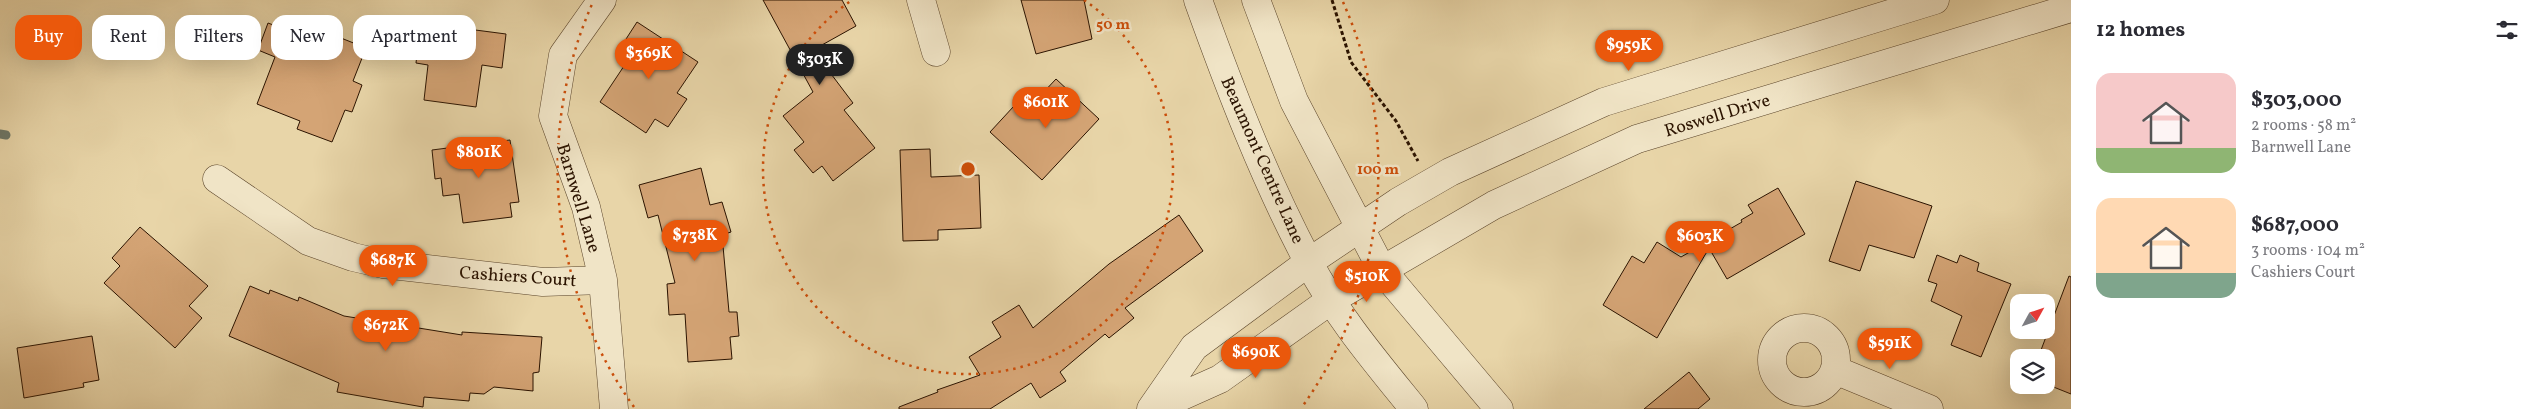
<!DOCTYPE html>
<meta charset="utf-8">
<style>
body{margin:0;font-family:Vollkorn,serif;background:#f2f2f3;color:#2b2b33;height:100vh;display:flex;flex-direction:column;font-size:19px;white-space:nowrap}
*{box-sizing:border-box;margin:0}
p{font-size:16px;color:#7c7c81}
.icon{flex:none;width:28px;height:28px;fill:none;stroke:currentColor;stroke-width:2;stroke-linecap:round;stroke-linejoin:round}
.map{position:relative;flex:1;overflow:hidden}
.side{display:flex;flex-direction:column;background:#fff;width:475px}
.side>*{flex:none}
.top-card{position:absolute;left:15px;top:15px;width:475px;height:45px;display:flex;gap:10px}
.needle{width:32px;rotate:50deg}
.controls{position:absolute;left:2010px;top:294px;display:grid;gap:10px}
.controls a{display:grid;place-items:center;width:45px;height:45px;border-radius:10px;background:#fff;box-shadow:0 5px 20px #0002;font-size:25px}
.price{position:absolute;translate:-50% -42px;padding:0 11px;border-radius:18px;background:#ea580c;color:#fff;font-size:16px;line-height:32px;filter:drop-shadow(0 1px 2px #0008)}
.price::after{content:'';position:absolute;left:50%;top:30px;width:15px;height:11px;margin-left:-8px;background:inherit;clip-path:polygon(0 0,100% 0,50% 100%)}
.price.selected{background:#222;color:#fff}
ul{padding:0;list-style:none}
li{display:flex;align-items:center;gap:15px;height:125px;padding:0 25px}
li span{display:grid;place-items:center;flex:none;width:140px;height:100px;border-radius:15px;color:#555}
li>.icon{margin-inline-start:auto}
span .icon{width:60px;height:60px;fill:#fffc;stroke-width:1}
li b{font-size:21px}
h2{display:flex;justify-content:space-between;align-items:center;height:60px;padding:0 25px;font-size:21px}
.tag{padding:0 18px;border-radius:15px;background:#fff;box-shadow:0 5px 20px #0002;font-size:18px;line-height:45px}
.tag.selected{background:#ea580c;color:#fff}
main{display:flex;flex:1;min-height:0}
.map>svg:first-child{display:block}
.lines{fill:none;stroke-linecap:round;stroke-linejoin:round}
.stream{stroke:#6c7667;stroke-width:9}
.building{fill:#d4a475;stroke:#2b1300}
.minor-casing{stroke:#5a442a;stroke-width:29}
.tertiary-casing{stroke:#5a442a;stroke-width:29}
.path{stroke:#2b1300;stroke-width:3;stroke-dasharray:4 2.5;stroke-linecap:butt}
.minor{stroke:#f0e4c6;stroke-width:28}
.tertiary{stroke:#f0e4c6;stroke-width:28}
.ring{fill:none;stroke:#cc4e0a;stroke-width:2.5;stroke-dasharray:2.5 5}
.labels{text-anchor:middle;stroke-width:5;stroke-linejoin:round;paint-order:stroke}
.street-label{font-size:18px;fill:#2b1300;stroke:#f0e4c6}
.centre{fill:#cc4e0a;stroke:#f0e4c6;stroke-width:2.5}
.ring-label{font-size:15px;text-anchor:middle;font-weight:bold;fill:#cc4e0a;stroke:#f0e4c6;stroke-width:5;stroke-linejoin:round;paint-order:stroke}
</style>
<main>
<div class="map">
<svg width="2071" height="409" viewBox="0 0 2071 409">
<rect width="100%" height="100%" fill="#e8d5a8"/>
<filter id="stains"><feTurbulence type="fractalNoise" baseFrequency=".004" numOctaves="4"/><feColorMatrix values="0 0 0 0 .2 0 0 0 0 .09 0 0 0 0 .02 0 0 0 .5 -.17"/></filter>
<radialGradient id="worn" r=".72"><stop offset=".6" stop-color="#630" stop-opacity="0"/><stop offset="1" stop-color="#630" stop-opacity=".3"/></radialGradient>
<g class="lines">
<path class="stream" d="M 0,134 L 6,135"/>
</g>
<path class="building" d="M 763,0 L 842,0 L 856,26 L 813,50 L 853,103 L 844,110 L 875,148 L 833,181 L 822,166 L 813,173 L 794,150 L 804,142 L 783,116 L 813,92 Z
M 1021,0 L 1084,0 L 1092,39 L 1036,54 Z
M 637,22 L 698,62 L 677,93 L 687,99 L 668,127 L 655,119 L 646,133 L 600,102 L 628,60 L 617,53 Z
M 268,23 L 300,35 L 303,28 L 334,40 L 336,36 L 366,48 L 353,81 L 362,85 L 352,112 L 345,110 L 332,142 L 297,129 L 300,121 L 257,104 L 275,57 L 258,50 Z
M 437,25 L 506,34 L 502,68 L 482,65 L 476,107 L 424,100 L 428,65 L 416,63 L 419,36 L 435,38 Z
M 1056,79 L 1099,119 L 1042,180 L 990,132 L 1014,106 L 1023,114 Z
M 510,140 L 519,202 L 510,203 L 512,217 L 463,223 L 459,194 L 443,196 L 441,178 L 435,179 L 432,150 Z
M 930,149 L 931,177 L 979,175 L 981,228 L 938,230 L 938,240 L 903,241 L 900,150 Z
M 701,168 L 710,205 L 722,202 L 731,232 L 722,235 L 729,312 L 737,312 L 739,336 L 730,337 L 732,359 L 688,362 L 685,314 L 669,315 L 667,284 L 675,283 L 658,215 L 648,218 L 639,185 Z
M 1856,181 L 1932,206 L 1914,258 L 1869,245 L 1860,271 L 1829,261 Z
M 1778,188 L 1805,234 L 1727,279 L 1709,248 L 1657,338 L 1603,305 L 1632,256 L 1644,263 L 1657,242 L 1681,257 L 1742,222 L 1741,220 L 1753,213 L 1748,205 Z
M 1179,215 L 1203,251 L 1125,308 L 1134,318 L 1109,338 L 1105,334 L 1060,372 L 1066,381 L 1040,398 L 1031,383 L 990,409 L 899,409 L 899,407 L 938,392 L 937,390 L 980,375 L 969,357 L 1001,337 L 992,322 L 1019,305 L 1033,328 L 1109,264 Z
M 140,227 L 208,286 L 189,306 L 202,318 L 175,348 L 104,283 L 120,266 L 112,258 Z
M 1937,255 L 1957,263 L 1960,255 L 1979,263 L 1977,271 L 2011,284 L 1981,357 L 1951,345 L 1962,316 L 1931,301 L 1937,284 L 1928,281 Z
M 2069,276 L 2071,277 L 2071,394 L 2046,384 L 2046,358 L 2038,358 Z
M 250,286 L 269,294 L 270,290 L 298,301 L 299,297 L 344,316 L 462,335 L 462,332 L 542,337 L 539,372 L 533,373 L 533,391 L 494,387 L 484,394 L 470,393 L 469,401 L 424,397 L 423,407 L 337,392 L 339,383 L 229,336 Z
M 92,336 L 99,380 L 83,383 L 84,387 L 24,398 L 17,348 Z
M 1689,372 L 1710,399 L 1698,409 L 1644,409 Z"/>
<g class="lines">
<defs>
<path id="minor" d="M 602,0 L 563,55 L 553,116 L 586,207 L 603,280 L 614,409
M 921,0 L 936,52
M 217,179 L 308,241 L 353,257 L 383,264 L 543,282 L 603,280
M1772 360a32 32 0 1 1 64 0a32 32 0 1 1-64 0Z
M 1835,370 L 1929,409
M 1151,409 L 1194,347 L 1309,262 L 1398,202 L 1450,172 L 1604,102 L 1935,0
M 1153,409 L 1220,379 L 1331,300 L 1494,205 L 1637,139 L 2071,8"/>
<path id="tertiary" d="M 1198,0 C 1230,89 1264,178 1308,261 C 1336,315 1376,362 1414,409
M 1256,0 L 1294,101 L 1382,270 L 1499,409"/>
</defs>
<use href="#minor" class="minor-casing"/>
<use href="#tertiary" class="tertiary-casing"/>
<path class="path" d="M 1332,0 L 1351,62 L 1396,121 L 1418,161"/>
<use href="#minor" class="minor"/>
<use href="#tertiary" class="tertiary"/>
</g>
<g class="ring">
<path d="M1084 0A205 205 0 1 1 852 0"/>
<path d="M634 407A410 410 0 0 1 593 2M1343 2A410 410 0 0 1 1302 407"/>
</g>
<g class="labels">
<g class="street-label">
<text transform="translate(1717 115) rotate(-17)" y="6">Roswell Drive</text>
<text transform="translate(1263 160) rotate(66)" y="6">Beaumont Centre Lane</text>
<text transform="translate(579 198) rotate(73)" y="6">Barnwell Lane</text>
<text transform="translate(518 276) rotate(4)" y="6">Cashiers Court</text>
</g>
</g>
<circle cx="968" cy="169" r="8" class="centre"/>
<g class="ring-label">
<text x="1113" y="29">50 m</text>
<text x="1378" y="174">100 m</text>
</g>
<rect width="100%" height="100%" filter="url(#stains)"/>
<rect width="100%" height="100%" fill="url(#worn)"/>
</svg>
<div class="controls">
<a><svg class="needle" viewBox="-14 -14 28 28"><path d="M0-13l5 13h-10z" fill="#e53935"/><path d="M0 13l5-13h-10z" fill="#7c7c81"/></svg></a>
<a><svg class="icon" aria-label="layers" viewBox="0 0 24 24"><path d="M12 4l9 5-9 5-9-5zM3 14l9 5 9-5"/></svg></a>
</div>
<b class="price" style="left:1629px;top:72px">$959K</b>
<b class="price" style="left:649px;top:80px">$369K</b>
<b class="price selected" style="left:820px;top:86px">$303K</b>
<b class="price" style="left:1046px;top:129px">$601K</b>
<b class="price" style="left:479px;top:179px">$801K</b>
<b class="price" style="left:695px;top:262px">$738K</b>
<b class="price" style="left:1700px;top:263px">$603K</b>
<b class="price" style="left:393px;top:287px">$687K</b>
<b class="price" style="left:1367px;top:303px">$510K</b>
<b class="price" style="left:386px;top:352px">$672K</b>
<b class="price" style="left:1890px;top:370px">$591K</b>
<b class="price" style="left:1256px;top:379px">$690K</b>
<div class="top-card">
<a class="tag selected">Buy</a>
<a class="tag">Rent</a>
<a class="tag">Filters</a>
<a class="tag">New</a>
<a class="tag">Apartment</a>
</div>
</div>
<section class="side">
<h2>12 homes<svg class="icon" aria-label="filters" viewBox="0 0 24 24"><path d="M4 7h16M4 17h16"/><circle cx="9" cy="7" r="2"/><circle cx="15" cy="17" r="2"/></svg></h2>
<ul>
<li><span style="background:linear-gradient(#f6c9c9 75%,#8fb573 0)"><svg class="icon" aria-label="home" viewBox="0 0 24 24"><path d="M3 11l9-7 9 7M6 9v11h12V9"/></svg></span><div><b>$303,000</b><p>2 rooms · 58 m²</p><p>Barnwell Lane</p></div></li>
<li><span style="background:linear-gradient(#ffd9b3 75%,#7fa58c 0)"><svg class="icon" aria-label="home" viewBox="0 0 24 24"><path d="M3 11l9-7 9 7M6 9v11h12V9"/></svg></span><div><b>$687,000</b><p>3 rooms · 104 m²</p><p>Cashiers Court</p></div></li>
</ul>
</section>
</main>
